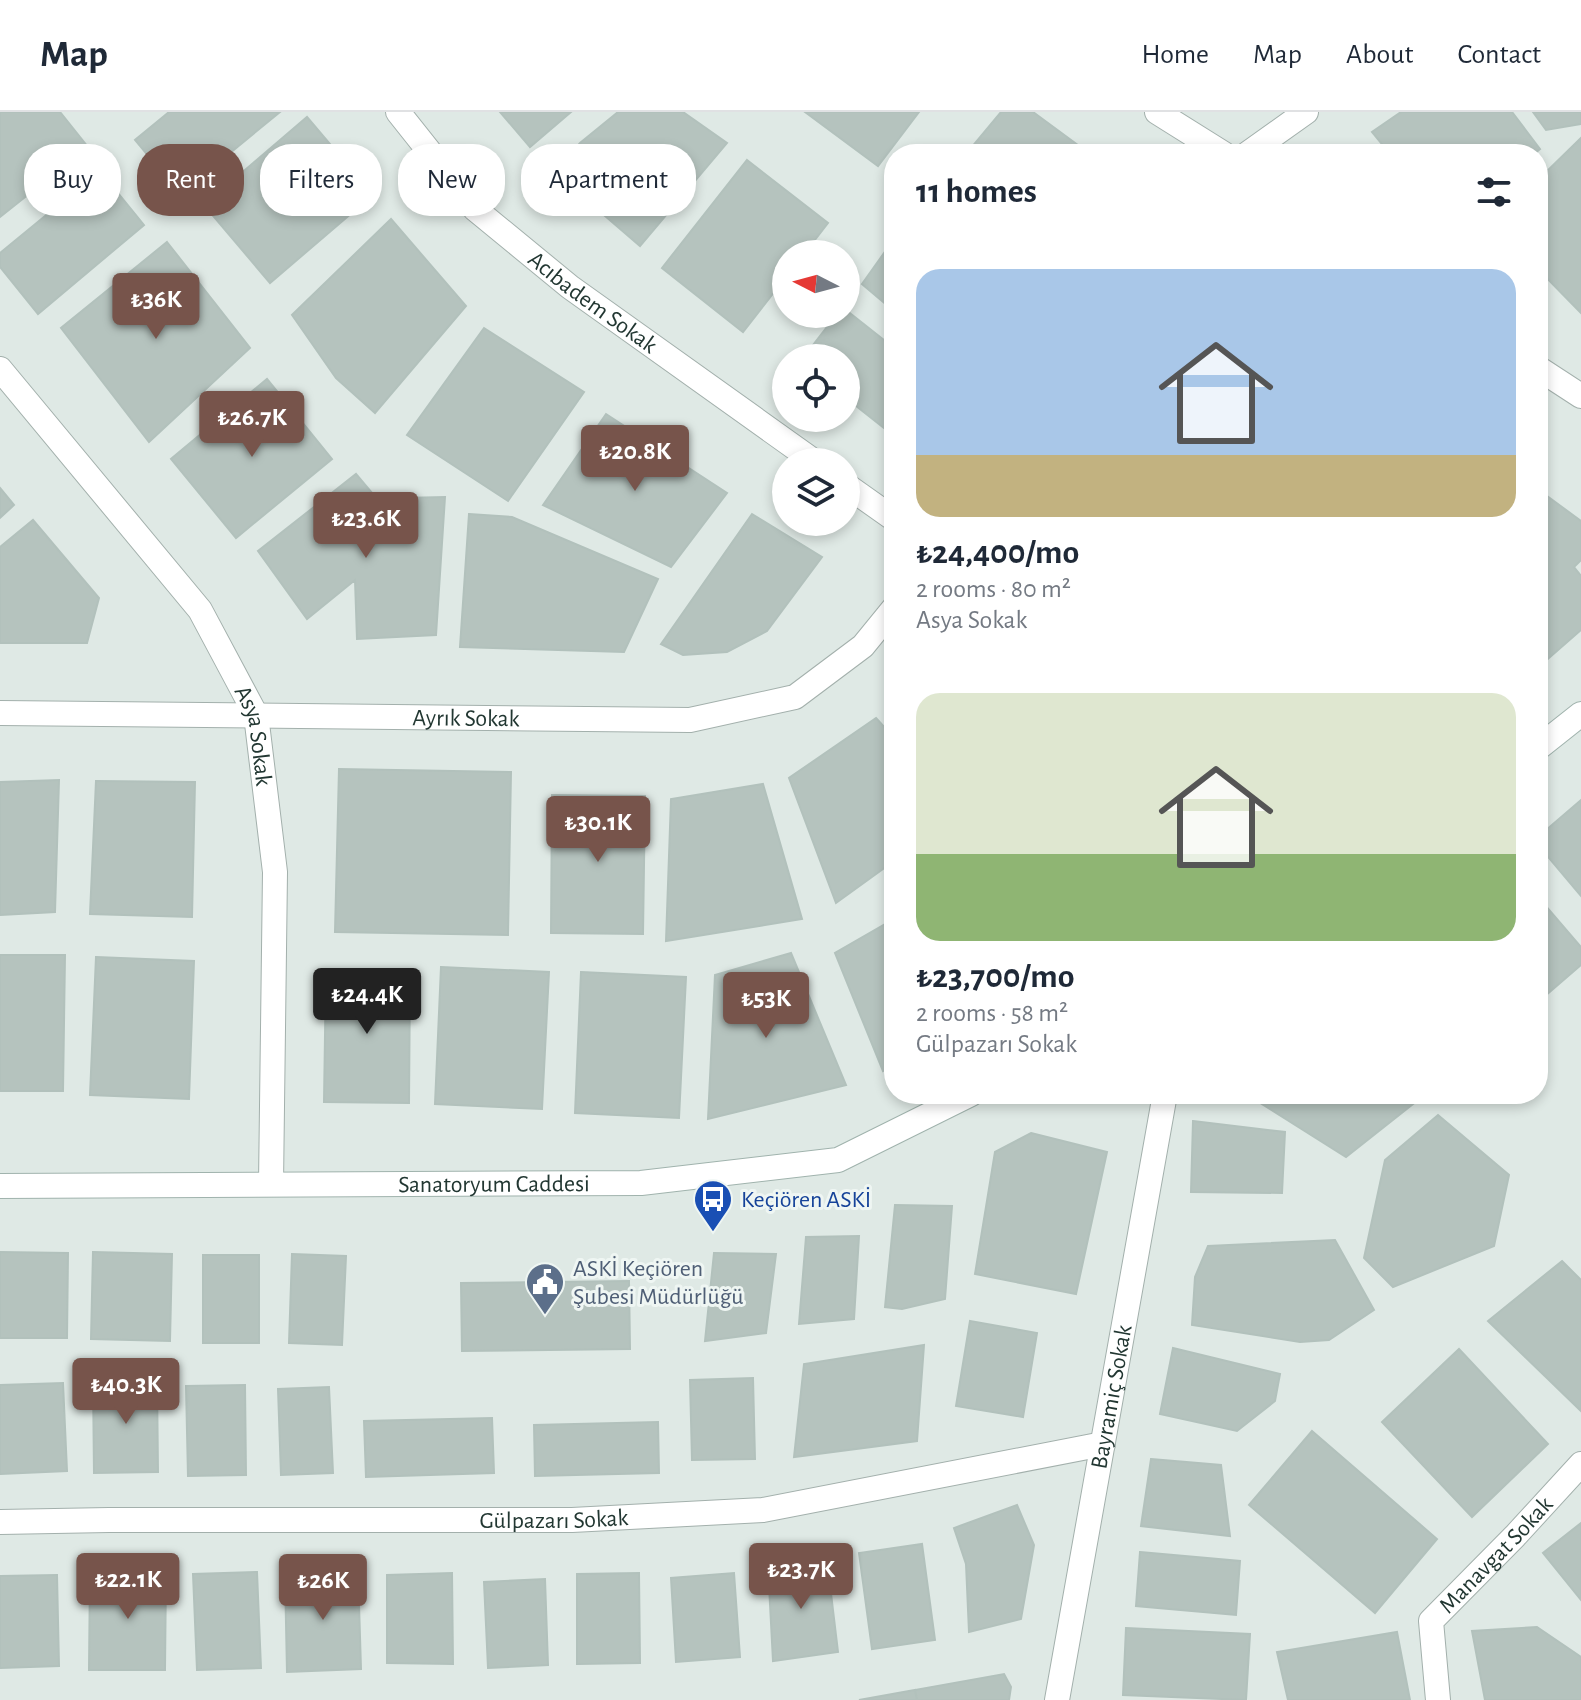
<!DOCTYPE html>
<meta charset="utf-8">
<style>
body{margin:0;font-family:"Alegreya Sans",sans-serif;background:#f6f6f7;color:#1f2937;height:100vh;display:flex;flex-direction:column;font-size:30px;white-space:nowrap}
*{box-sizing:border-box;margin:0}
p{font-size:26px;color:#747a83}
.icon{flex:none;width:44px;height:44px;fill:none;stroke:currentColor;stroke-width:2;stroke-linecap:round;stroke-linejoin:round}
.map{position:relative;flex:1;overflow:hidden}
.details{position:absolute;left:884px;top:32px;width:664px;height:960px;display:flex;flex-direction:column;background:#fff;border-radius:32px;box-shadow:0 4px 12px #0003}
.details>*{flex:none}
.hud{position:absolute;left:24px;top:32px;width:740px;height:72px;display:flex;gap:16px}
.needle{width:52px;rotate:276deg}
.buttons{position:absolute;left:772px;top:128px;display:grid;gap:16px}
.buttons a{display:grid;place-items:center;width:88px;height:88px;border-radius:50%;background:#fff;box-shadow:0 4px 12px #0003;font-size:40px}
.price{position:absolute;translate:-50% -68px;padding:0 18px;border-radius:8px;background:#77544b;color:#fff;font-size:26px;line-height:52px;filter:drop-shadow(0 2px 4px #0008)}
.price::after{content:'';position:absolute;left:50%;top:48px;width:24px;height:18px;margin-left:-12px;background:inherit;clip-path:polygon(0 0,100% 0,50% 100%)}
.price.active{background:#222;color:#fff}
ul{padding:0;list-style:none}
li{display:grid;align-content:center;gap:16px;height:424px;padding:0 32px}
li span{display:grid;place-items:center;height:248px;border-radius:24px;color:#555}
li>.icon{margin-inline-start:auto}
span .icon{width:144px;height:144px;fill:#fffc;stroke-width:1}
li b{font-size:34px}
h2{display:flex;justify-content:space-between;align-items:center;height:96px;padding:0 32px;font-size:34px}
.pill{padding:0 28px;border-radius:32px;background:#fff;box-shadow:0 4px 12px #0003;font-size:28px;line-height:72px}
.pill.active{background:#77544b;color:#fff}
header{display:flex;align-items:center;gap:48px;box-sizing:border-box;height:112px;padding:0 40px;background:#fff;border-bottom:2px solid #e0e1e3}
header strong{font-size:38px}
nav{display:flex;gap:44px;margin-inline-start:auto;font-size:28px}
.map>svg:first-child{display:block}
.building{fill:#b5c3be;stroke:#b2c1bc;stroke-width:2}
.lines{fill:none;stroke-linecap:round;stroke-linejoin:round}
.minor-casing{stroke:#a3b0ac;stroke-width:26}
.tertiary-casing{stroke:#a3b0ac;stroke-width:26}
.secondary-casing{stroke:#a0b3ad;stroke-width:26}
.minor{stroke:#fff;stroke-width:24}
.tertiary{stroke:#fff;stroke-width:24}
.secondary{stroke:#fff;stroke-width:24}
.labels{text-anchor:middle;stroke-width:6;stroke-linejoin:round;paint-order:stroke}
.street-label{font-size:24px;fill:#223732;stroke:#eff6f3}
.transit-label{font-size:24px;fill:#164399;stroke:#eff6f3;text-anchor:start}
.service-label{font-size:24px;fill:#4e5e75;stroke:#eff6f3;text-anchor:start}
</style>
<header>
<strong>Map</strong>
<nav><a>Home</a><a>Map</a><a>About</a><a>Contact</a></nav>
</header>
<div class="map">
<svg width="1581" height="1588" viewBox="0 0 1581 1588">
<rect width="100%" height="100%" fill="#dfe9e5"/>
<path class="building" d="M 0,0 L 60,0 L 88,35 L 0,105 Z
M 169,0 L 280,0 L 180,82 L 135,28 Z
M 500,0 L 571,0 L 530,35 Z
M 618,0 L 683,0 L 727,31 L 640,134 L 555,61 L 580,31 Z
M 805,0 L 919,0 L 878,54 Z
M 1001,0 L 1033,0 L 1090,42 L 966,42 Z
M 1401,0 L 1512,0 L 1540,37 L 1534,42 L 1390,42 L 1372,20 Z
M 1533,0 L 1581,0 L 1581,12 L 1546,18 Z
M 307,5 L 373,83 L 270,171 L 204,93 Z
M 1581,26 L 1581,201 L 1538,157 L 1538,68 Z
M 747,48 L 828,111 L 804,142 L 786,142 L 786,165 L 743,220 L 662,156 Z
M 100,59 L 144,113 L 38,202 L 0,155 L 0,141 Z
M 391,107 L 466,194 L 375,301 L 336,266 L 292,203 Z
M 894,127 L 894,199 L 862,172 Z
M 167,130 L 250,236 L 149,330 L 61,216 Z
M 846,198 L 894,236 L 894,324 L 846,286 L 846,246 L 803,246 L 837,202 L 846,202 Z
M 484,216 L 584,280 L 508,389 L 407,323 Z
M 267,267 L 332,347 L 236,426 L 171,347 Z
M 606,302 L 727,381 L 671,455 L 543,393 Z
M 356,362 L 399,413 L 402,386 L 445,385 L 436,523 L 357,527 L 355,468 L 307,507 L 258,439 Z
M 0,376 L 14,393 L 0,406 Z
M 1543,381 L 1581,409 L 1581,448 L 1574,455 L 1581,464 L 1581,518 L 1541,553 L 1538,550 L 1538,386 Z
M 469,402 L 512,405 L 658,467 L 624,540 L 460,535 Z
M 752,402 L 822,445 L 767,519 L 727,540 L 683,543 L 661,532 Z
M 33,408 L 99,486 L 87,531 L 0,531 L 0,435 Z
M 876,606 L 894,626 L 894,749 L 836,791 L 789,666 Z
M 339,657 L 511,660 L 508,823 L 335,820 Z
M 59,668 L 55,800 L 0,803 L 0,670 Z
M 96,669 L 195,670 L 192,805 L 90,802 Z
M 763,672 L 802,807 L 666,829 L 671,687 Z
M 552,683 L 645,684 L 643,822 L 551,821 Z
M 1581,688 L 1581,784 L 1538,733 L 1538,725 Z
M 1538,785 L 1581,835 L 1581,853 L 1538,890 Z
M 894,807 L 894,953 L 883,959 L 835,841 Z
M 791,841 L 846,973 L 708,1007 L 715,863 Z
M 0,843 L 65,843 L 63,979 L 0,979 Z
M 96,845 L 194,849 L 189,987 L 90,983 Z
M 441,855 L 549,860 L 542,997 L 435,992 Z
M 326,857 L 410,857 L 409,991 L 324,990 Z
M 581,860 L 686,865 L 679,1006 L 575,1001 Z
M 1246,982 L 1413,982 L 1418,988 L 1346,1045 Z
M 1438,1003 L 1509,1063 L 1494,1134 L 1393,1175 L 1364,1146 L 1385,1048 Z
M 1193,1009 L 1285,1020 L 1282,1081 L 1191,1080 Z
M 1031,1021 L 1107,1040 L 1076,1182 L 975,1162 L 995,1040 Z
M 895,1093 L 952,1094 L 945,1187 L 902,1197 L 885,1195 Z
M 859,1124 L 854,1207 L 799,1212 L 806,1125 Z
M 1335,1128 L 1374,1198 L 1329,1228 L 1300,1230 L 1192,1213 L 1195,1165 L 1208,1134 Z
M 0,1140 L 68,1141 L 67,1226 L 0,1226 Z
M 93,1140 L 172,1142 L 170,1229 L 91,1227 Z
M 714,1141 L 776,1142 L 766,1221 L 705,1229 Z
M 292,1142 L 346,1144 L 342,1233 L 289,1231 Z
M 203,1143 L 259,1143 L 259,1231 L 203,1231 Z
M 1562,1149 L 1581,1168 L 1581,1299 L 1488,1209 Z
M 629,1169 L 630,1237 L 462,1239 L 461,1171 Z
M 970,1209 L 1037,1221 L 1023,1305 L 956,1294 Z
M 924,1233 L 917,1329 L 794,1345 L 804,1252 Z
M 1173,1236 L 1280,1262 L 1275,1289 L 1237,1319 L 1160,1302 Z
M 1459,1237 L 1548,1332 L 1472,1405 L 1382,1310 Z
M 753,1266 L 755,1347 L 692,1348 L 690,1268 Z
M 157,1268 L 158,1360 L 94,1361 L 93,1269 Z
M 63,1271 L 67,1359 L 0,1362 L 0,1273 Z
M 245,1273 L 246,1363 L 188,1364 L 186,1274 Z
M 329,1275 L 333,1361 L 281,1363 L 278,1277 Z
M 492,1306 L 494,1361 L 366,1365 L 364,1309 Z
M 658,1310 L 659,1361 L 535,1364 L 534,1313 Z
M 1312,1319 L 1437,1427 L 1375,1501 L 1249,1393 Z
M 1151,1347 L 1221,1353 L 1230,1424 L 1141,1414 Z
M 1017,1393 L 1034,1433 L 1021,1507 L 969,1520 L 966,1452 L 954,1416 Z
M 1581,1411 L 1581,1488 L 1543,1441 Z
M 922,1432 L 935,1528 L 872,1537 L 859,1441 Z
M 1140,1440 L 1240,1449 L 1236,1503 L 1136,1494 Z
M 827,1448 L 838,1540 L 773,1549 L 768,1454 Z
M 90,1460 L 166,1460 L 165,1558 L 89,1558 Z
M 257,1460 L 261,1556 L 197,1558 L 193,1462 Z
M 358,1460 L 361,1557 L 287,1560 L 285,1462 Z
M 452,1461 L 453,1552 L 387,1551 L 387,1463 Z
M 639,1461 L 640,1551 L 577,1552 L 577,1462 Z
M 734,1461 L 740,1545 L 676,1550 L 671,1466 Z
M 57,1463 L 59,1554 L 0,1556 L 0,1464 Z
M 545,1467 L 548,1553 L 488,1556 L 484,1470 Z
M 1537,1515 L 1581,1545 L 1581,1588 L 1485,1588 L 1472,1519 Z
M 1126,1516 L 1250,1522 L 1246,1588 L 1123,1583 Z
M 1397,1520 L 1410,1588 L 1288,1588 L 1277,1540 Z
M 1004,1562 L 1011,1575 L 1009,1588 L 917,1588 L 915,1578 Z
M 915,1578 L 917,1588 L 859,1588 Z"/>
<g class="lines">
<defs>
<g id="minor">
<path id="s1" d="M 398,0 L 475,97 L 570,175 L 815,350"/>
<path d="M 1247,42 L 1306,0"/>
<path id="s2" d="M 0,257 L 200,498 L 256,603 L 275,760 L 271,1072"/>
<path d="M 846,373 L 894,407"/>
<path id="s3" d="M 0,601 L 690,608 L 795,585 L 863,534 L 894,496"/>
<path id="s4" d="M 0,1410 L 109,1408 L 572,1408 L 763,1398 L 1103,1332"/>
<path id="s5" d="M 1057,1588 L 1165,982"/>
<path id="s6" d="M 1438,1588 L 1431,1509 L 1515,1424 L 1581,1352"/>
</g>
<path id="tertiary" d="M 1157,0 L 1224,42
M 1538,256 L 1581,284"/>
<g id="secondary">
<path d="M 1538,636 L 1581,602"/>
<path id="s7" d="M 0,1074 L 641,1071 L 838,1048 L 971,982"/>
</g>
</defs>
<use href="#minor" class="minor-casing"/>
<use href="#tertiary" class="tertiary-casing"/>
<use href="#secondary" class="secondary-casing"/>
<use href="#minor" class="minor"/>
<use href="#tertiary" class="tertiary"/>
<use href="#secondary" class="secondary"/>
</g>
<defs>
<symbol id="bus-pin" viewBox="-11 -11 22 30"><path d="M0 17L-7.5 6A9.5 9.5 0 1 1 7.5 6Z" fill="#1a4fb4" stroke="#eff6f3"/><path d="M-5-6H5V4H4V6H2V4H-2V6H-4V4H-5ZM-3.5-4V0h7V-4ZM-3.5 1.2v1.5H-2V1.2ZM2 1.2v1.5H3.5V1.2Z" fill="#fff"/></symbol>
<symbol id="civic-pin" viewBox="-11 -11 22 30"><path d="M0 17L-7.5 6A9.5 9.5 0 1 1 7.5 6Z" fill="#5c6f8a" stroke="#eff6f3"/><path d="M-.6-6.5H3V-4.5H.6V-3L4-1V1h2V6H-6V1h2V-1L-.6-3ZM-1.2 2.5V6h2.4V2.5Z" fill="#fff"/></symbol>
</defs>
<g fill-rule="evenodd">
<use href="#bus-pin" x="691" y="1065" width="44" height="60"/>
<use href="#civic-pin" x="523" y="1148" width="44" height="60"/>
</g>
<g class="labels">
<g class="street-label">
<text dy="8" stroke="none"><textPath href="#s1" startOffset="274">Acıbadem Sokak</textPath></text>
<text dy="8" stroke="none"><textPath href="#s3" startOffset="466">Ayrık Sokak</textPath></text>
<text dy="8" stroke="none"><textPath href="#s2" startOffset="452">Asya Sokak</textPath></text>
<text dy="8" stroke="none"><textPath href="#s7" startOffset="494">Sanatoryum Caddesi</textPath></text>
<text dy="8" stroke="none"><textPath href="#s5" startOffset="308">Bayramiç Sokak</textPath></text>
<text dy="8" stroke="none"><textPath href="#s4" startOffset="554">Gülpazarı Sokak</textPath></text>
<text dy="8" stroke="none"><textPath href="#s6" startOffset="172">Manavgat Sokak</textPath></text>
</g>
<g class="transit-label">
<text x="741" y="1095">Keçiören ASKİ</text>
</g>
<g class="service-label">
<text x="573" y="1164">ASKİ Keçiören<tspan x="573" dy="28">Şubesi Müdürlüğü</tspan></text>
</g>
</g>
</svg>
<div class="buttons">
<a><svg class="needle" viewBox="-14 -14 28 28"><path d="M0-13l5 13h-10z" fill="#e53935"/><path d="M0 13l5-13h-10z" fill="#747a83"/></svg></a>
<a><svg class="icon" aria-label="locate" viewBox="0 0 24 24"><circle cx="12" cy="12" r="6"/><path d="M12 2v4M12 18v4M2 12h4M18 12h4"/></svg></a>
<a><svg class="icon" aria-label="layers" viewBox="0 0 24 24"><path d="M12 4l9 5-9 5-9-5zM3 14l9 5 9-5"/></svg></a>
</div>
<b class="price" style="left:156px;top:229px">₺36K</b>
<b class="price" style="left:252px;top:347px">₺26.7K</b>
<b class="price" style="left:635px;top:381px">₺20.8K</b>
<b class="price" style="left:366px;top:448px">₺23.6K</b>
<b class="price" style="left:598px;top:752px">₺30.1K</b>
<b class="price active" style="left:367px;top:924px">₺24.4K</b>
<b class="price" style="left:766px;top:928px">₺53K</b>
<b class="price" style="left:126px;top:1314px">₺40.3K</b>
<b class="price" style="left:801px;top:1499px">₺23.7K</b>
<b class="price" style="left:128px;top:1509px">₺22.1K</b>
<b class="price" style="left:323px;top:1510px">₺26K</b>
<div class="hud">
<a class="pill">Buy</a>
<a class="pill active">Rent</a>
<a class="pill">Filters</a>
<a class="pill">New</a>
<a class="pill">Apartment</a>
</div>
<section class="details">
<h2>11 homes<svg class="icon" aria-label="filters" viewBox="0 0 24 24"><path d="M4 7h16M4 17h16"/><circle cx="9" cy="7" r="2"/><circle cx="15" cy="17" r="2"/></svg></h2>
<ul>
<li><span style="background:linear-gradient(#a9c7e8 75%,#c2b280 0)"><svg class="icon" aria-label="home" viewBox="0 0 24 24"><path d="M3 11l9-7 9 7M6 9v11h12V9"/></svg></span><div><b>₺24,400/mo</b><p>2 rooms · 80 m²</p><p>Asya Sokak</p></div></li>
<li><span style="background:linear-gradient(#dfe7d0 65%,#8fb573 0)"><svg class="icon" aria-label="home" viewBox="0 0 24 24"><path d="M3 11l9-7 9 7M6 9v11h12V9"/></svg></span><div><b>₺23,700/mo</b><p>2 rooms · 58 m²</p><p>Gülpazarı Sokak</p></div></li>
</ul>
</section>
</div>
